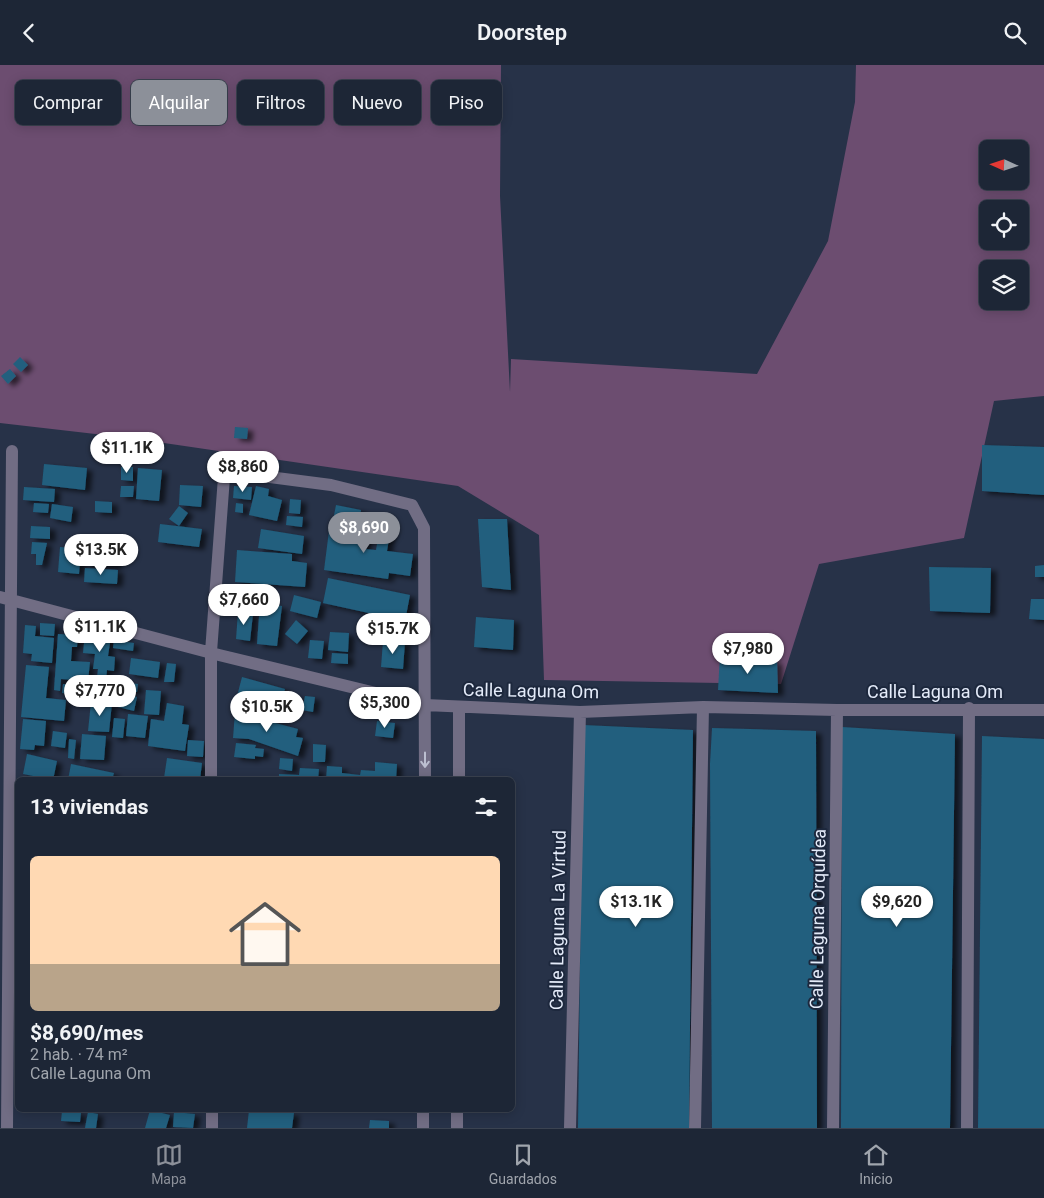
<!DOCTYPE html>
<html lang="es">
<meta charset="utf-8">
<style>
body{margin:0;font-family:Roboto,sans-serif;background:#2a3242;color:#f1f3f6;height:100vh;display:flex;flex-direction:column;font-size:19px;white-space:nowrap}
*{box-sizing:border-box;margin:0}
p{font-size:16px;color:#a0a5ad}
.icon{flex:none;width:28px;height:28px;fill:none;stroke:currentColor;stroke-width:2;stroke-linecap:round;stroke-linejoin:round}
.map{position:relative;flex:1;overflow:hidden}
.drawer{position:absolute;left:15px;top:712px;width:500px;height:335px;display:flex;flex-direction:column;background:#1d2636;border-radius:8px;box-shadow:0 2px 12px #0003,0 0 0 1px #3b4351}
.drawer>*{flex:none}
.guide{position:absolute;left:15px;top:15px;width:500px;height:45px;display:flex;gap:10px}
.needle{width:32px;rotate:273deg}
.controls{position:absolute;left:979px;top:75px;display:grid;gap:10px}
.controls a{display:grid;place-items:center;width:50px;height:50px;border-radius:8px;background:#1d2636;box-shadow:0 2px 12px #0003,0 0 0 1px #3b4351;font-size:25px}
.price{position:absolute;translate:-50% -42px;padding:0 11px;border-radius:18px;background:#fff;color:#222;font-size:16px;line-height:32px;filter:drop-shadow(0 1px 2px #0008)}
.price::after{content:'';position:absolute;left:50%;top:30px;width:15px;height:11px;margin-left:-8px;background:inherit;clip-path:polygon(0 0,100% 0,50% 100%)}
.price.current{background:#8c9099;color:#fff}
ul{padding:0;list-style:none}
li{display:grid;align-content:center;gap:10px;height:265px;padding:0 15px}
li+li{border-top:1px solid #3b4351}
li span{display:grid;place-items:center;height:155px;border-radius:8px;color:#555}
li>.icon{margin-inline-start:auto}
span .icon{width:90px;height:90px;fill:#fffc;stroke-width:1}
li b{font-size:21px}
h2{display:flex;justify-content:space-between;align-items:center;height:60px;padding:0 15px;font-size:21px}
.tag{padding:0 18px;border-radius:8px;background:#1d2636;box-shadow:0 2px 12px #0003,0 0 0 1px #3b4351;font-size:18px;line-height:45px}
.tag.current{background:#8c9099;color:#fff}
header{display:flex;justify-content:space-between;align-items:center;height:65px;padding:0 15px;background:#1d2636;font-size:22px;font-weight:600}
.menu{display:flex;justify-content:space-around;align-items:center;height:70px;border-top:1px solid #3b4351;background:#1d2636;font-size:14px;color:#a0a5ad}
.menu a{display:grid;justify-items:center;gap:2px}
.menu .current{color:#8c9099}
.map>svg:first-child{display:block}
.green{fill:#6c4d70;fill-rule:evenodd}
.building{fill:#205f7e;filter:url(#shadow)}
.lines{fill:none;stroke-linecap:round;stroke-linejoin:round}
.minor{stroke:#716d84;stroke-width:12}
.oneway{stroke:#bcbfd0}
.labels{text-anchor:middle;stroke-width:4;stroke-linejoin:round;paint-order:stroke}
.street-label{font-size:18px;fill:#e4ebf9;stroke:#1d283d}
</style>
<header><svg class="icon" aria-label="back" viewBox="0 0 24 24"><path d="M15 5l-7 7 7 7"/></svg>Doorstep<svg class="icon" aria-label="search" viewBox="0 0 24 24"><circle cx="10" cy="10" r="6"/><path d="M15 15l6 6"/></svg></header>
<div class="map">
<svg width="1044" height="1063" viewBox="0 0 1044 1063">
<defs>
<filter id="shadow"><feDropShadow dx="5.5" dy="3" stdDeviation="2.5" flood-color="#0009"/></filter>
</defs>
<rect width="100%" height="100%" fill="#273248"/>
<path class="green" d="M 0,0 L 501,0 L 500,131 L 510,327 L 511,294 L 757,309 L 828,176 L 855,37 L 856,0 L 1044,0 L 1044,331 L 994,336 L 964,473 L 819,499 L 781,619 L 544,615 L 539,470 L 458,421 L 130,373 L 0,358 ZM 988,84 L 1020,84 L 1020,116 L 988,116 ZM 988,144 L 1020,144 L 1020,176 L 988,176 ZM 988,204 L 1020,204 L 1020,236 L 988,236 Z"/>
<path class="building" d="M 20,292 L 28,300 L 21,307 L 13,299 Z
M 10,304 L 16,311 L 8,319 L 1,311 Z
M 235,362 L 248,363 L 247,374 L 234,373 Z
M 982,380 L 1044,382 L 1044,430 L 982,426 Z
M 44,399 L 87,403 L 85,425 L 42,420 Z
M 121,402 L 133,402 L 133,416 L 121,415 Z
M 138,403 L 162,405 L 159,436 L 136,434 Z
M 180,420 L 203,421 L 201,442 L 179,440 Z
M 121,421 L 134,421 L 133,432 L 120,432 Z
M 234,421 L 252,422 L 251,435 L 233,433 Z
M 256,421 L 269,424 L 268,431 L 282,435 L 277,456 L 249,450 Z
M 24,422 L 55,424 L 54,437 L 23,435 Z
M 290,434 L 301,435 L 300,449 L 289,448 Z
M 95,436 L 112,437 L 112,448 L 95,447 Z
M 34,438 L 49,439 L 48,448 L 33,447 Z
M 236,438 L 243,439 L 243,448 L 235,447 Z
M 52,439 L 73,442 L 71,457 L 50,453 Z
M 336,440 L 361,445 L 359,458 L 333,455 Z
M 179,441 L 188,448 L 179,461 L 169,454 Z
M 287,451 L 303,452 L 302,462 L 286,460 Z
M 478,454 L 507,454 L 511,525 L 482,522 Z
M 330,458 L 368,463 L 365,484 L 376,485 L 380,461 L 391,462 L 387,486 L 413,489 L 410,511 L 389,508 L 388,514 L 324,505 Z
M 160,459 L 202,464 L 199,482 L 158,477 Z
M 31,461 L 50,462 L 50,474 L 30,473 Z
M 261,464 L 304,471 L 302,489 L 258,483 Z
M 87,474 L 118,476 L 116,501 L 86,500 Z
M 32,477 L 47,478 L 42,500 L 36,500 L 36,489 L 31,489 Z
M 60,482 L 81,484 L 79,509 L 58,507 Z
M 237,485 L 292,489 L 292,496 L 307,498 L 305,522 L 235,517 Z
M 1044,500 L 1044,512 L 1035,512 L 1035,501 Z
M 929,502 L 991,503 L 990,548 L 930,546 Z
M 85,503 L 118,505 L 117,519 L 84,517 Z
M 328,513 L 410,530 L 405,556 L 323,538 Z
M 294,530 L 321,537 L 317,553 L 290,546 Z
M 1031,534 L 1044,534 L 1044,555 L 1029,554 Z
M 260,538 L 282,541 L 277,581 L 257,579 Z
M 238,547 L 253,549 L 250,576 L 236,574 Z
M 476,552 L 514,555 L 513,585 L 474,582 Z
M 296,555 L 308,566 L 297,579 L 285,569 Z
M 40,558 L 55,559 L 54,571 L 40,570 Z
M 25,560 L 36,561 L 35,571 L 54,573 L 52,598 L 31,596 L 32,589 L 23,588 Z
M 330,567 L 349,568 L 348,587 L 328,585 Z
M 58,569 L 78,570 L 77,582 L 72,582 L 71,596 L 90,597 L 88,616 L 61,614 L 60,626 L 54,625 Z
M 85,569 L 111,571 L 108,591 L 115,592 L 114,606 L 107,605 L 106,614 L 97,613 L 98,604 L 93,604 L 95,589 L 83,588 Z
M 114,575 L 134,578 L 133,586 L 113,583 Z
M 310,575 L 324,576 L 322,594 L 308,593 Z
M 383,576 L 405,577 L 403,604 L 381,602 Z
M 332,588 L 348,589 L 348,599 L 331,598 Z
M 720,591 L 777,596 L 778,628 L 718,625 Z
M 131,593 L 160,597 L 158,613 L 129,609 Z
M 167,598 L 176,599 L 174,617 L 164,617 Z
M 26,600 L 49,602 L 46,633 L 66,635 L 64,656 L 21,652 Z
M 242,612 L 285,624 L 281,639 L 270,636 L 267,648 L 235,639 Z
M 122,617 L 138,619 L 137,627 L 122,625 Z
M 63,619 L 78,621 L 77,629 L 62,628 Z
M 85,621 L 100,622 L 99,634 L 84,632 Z
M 146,625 L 161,626 L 159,650 L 144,649 Z
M 118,627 L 137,632 L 134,646 L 114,641 Z
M 286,629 L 300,632 L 297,647 L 283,645 Z
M 305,631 L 315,632 L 313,647 L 302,645 Z
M 91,637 L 112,638 L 109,667 L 88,666 Z
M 167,638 L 184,641 L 182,659 L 189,660 L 185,686 L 148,681 L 151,654 L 164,656 Z
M 235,647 L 254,649 L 253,652 L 298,664 L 296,672 L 303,673 L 298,691 L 249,674 L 233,673 Z
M 128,649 L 148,651 L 145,673 L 126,671 Z
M 114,653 L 125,654 L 123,673 L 112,672 Z
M 23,654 L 46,656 L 44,681 L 35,680 L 34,685 L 20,684 Z
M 377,656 L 395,658 L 393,673 L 375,671 Z
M 583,660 L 693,665 L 689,1063 L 578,1063 Z
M 842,662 L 955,669 L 950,1063 L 841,1063 Z
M 712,663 L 816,666 L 817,1063 L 712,1063 L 710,699 Z
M 53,666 L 67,668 L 65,683 L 51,681 Z
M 82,669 L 106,671 L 104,695 L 80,694 Z
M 982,671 L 1044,674 L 1044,1063 L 978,1063 Z
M 69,674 L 76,675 L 74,694 L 68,693 Z
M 188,675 L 204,676 L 203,692 L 187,691 Z
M 236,678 L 256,680 L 255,683 L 264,684 L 263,692 L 255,691 L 255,694 L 234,692 Z
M 313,679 L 326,680 L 325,697 L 313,697 Z
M 27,689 L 57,696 L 53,715 L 23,709 Z
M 167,693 L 202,698 L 200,715 L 164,713 Z
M 280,693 L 293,694 L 292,706 L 279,704 Z
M 375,697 L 397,699 L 396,715 L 326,715 L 327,701 L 342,702 L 342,708 L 360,710 L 361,705 L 375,706 Z
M 71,699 L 114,708 L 112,715 L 68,715 Z
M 300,703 L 319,704 L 318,715 L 279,715 L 279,709 L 299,710 Z
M 150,1045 L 170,1050 L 166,1063 L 145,1063 Z
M 249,1045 L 294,1048 L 292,1063 L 247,1063 Z
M 62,1046 L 81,1048 L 80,1057 L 61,1056 Z
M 88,1047 L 98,1049 L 96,1063 L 85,1063 Z
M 174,1047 L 195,1049 L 193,1063 L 173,1062 Z
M 370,1055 L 389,1056 L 389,1063 L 369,1063 Z"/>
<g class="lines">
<path class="minor" d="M 0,532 L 219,590 L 425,640 L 580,647 L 703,642 L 837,645 L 1044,645
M 211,715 L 211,587 L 224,412 L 238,408 L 331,420 L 412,440 L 424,463 L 425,715
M 459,715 L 459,642
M 212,1045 L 212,1063
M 7,1063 L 12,386
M 423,1063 L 423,1045
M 457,1063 L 457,1045
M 570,1063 L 580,647
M 695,1063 L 703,642
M 833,1063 L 837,645
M 967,1063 L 969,643"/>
</g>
<defs><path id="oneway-shaft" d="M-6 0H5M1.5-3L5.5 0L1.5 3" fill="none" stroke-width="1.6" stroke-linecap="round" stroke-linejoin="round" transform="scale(1.25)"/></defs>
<use class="oneway" href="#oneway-shaft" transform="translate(425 695) rotate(90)"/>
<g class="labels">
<g class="street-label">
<text transform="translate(531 626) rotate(1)" y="6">Calle Laguna Om</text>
<text x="935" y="633">Calle Laguna Om</text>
<text transform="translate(818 854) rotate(-89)" y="6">Calle Laguna Orquídea</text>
<text transform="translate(558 855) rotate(-89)" y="6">Calle Laguna La Virtud</text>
</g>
</g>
</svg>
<div class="controls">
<a><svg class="needle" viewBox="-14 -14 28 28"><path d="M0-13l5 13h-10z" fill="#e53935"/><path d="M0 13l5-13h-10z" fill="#a0a5ad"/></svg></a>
<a><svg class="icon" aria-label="locate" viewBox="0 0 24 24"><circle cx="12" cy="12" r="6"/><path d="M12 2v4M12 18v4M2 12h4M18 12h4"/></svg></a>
<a><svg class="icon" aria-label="layers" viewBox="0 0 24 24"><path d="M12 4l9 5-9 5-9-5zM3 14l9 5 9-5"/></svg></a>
</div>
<b class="price" style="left:127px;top:409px">$11.1K</b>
<b class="price" style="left:243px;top:428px">$8,860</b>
<b class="price current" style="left:364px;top:489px">$8,690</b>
<b class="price" style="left:101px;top:511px">$13.5K</b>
<b class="price" style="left:244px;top:561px">$7,660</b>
<b class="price" style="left:100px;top:588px">$11.1K</b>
<b class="price" style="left:393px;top:590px">$15.7K</b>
<b class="price" style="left:748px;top:610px">$7,980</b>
<b class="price" style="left:100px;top:652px">$7,770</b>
<b class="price" style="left:385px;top:664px">$5,300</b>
<b class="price" style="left:267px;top:668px">$10.5K</b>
<b class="price" style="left:636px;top:863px">$13.1K</b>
<b class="price" style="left:897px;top:863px">$9,620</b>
<div class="guide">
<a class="tag">Comprar</a>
<a class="tag current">Alquilar</a>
<a class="tag">Filtros</a>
<a class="tag">Nuevo</a>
<a class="tag">Piso</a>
</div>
<section class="drawer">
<h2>13 viviendas<svg class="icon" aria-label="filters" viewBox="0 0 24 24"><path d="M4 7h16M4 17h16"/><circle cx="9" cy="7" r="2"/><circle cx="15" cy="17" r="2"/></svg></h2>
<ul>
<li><span style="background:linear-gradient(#ffd9b3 70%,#b9a48a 0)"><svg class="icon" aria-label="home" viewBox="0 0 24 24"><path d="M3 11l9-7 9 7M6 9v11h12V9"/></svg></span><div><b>$8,690/mes</b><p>2 hab. · 74 m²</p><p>Calle Laguna Om</p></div></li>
</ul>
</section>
</div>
<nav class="menu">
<a class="current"><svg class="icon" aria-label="map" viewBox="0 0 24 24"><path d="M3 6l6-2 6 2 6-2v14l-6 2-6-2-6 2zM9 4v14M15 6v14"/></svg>Mapa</a>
<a><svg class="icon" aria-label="saved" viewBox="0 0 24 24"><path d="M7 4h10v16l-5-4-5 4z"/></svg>Guardados</a>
<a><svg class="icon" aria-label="home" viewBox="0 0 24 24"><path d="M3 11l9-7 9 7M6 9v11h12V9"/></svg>Inicio</a>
</nav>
